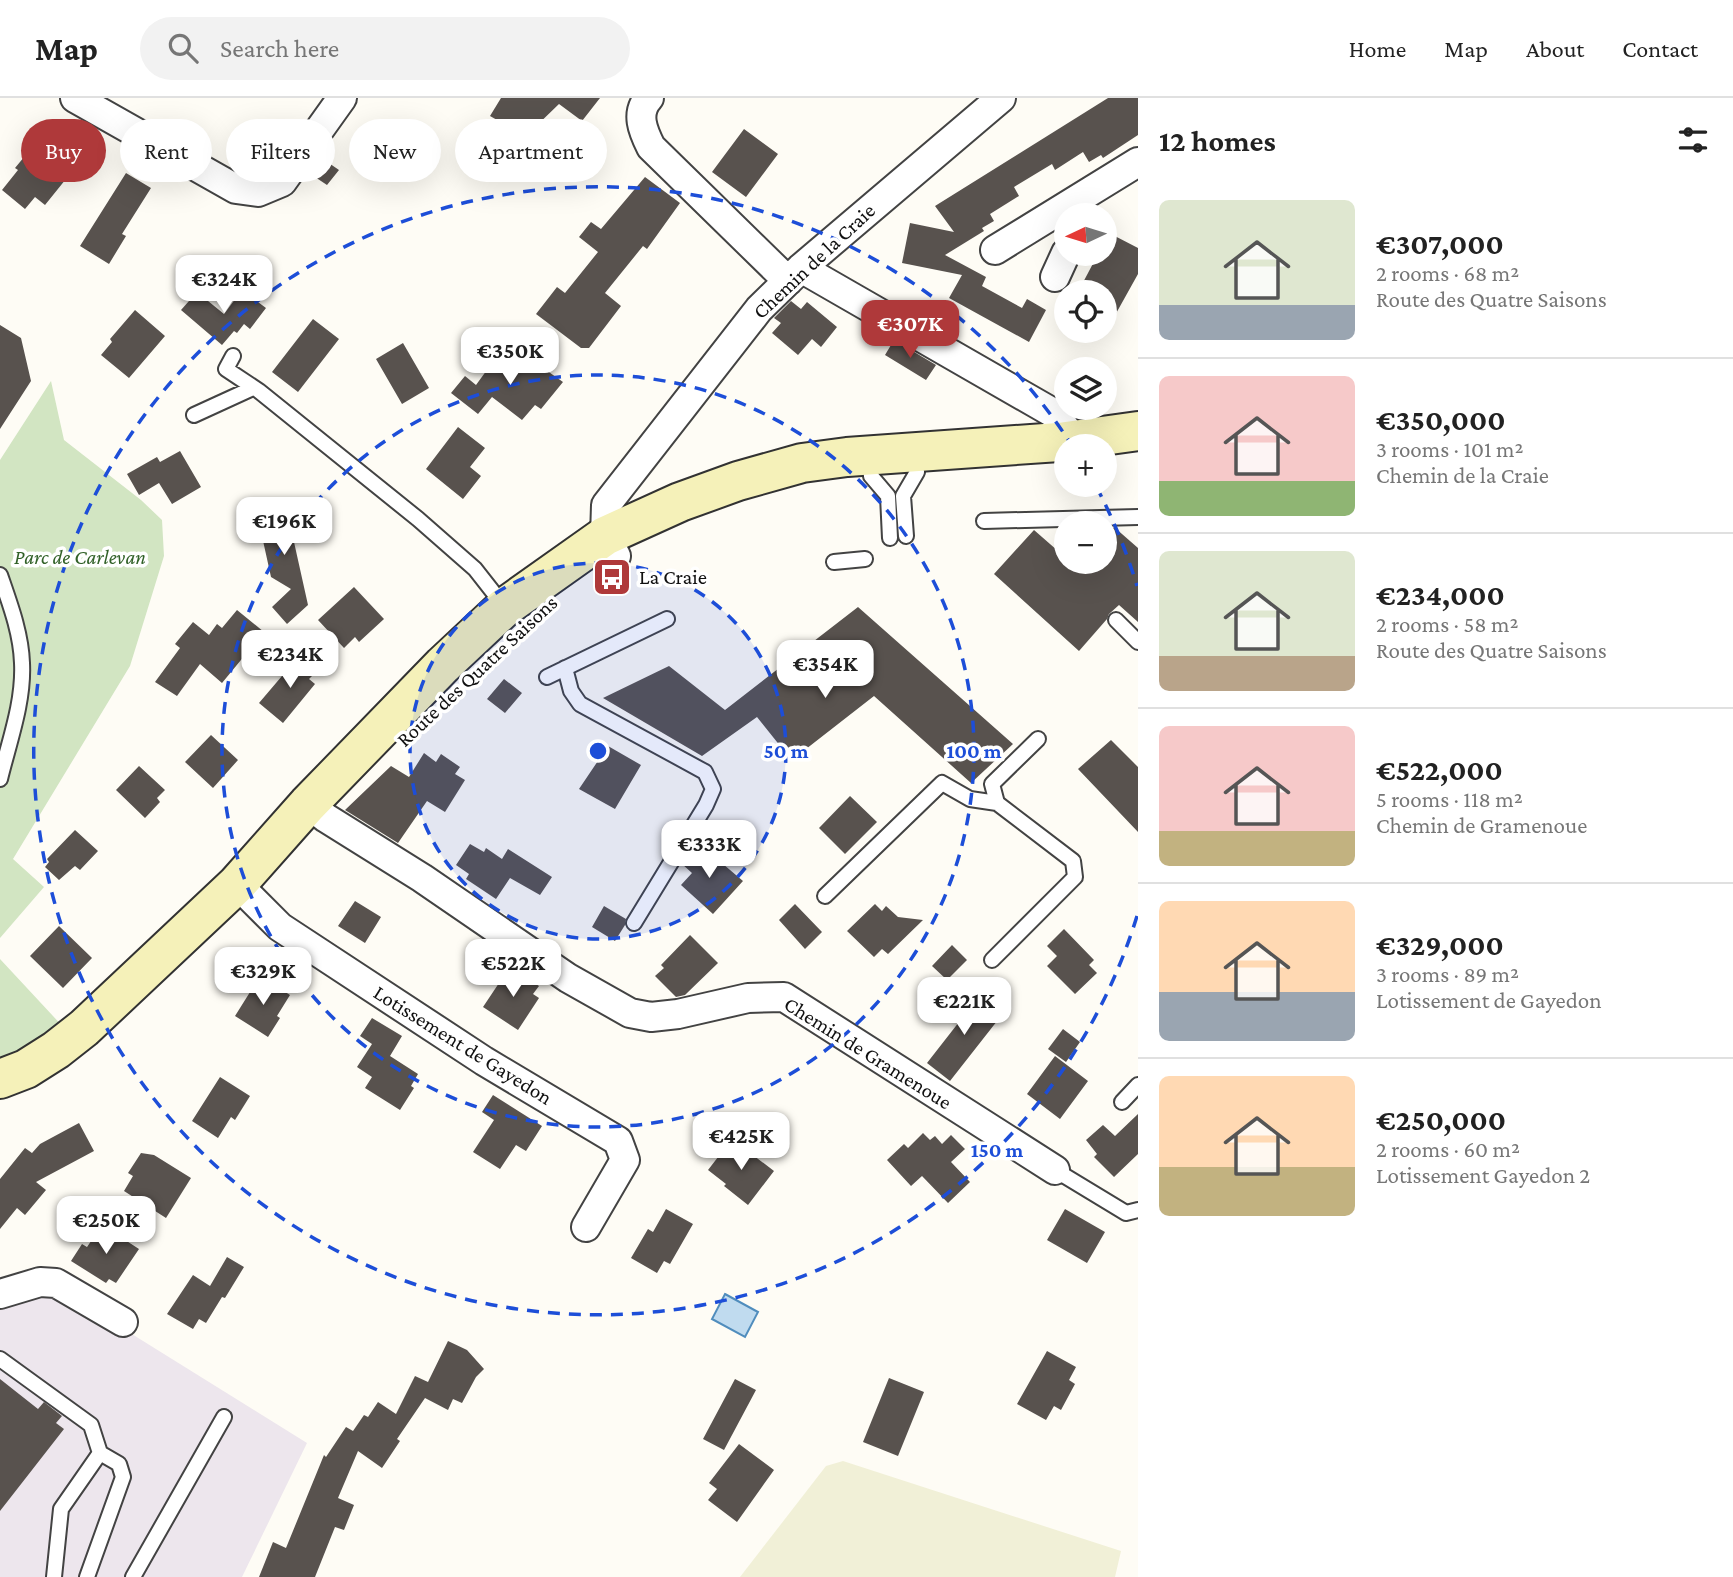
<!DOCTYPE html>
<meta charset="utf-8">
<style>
body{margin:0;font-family:"Crimson Pro",serif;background:#f2f2f2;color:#222;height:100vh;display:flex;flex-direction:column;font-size:26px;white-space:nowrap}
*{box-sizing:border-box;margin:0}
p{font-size:23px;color:#767676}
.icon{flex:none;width:38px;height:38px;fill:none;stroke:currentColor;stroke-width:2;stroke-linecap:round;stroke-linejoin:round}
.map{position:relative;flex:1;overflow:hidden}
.side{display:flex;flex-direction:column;background:#fff;width:595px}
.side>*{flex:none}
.banner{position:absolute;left:21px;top:21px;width:665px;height:63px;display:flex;gap:14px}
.needle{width:46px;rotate:266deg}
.tools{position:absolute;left:1054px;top:105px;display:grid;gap:14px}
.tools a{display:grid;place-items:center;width:63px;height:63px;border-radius:50%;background:#fff;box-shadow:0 7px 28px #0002;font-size:35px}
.price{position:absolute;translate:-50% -60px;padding:0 16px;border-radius:14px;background:#fff;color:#222;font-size:23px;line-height:46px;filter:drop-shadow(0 2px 4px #0008)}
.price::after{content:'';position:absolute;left:50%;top:42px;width:21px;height:16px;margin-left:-10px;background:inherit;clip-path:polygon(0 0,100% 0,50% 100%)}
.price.current{background:#af393a;color:#fff}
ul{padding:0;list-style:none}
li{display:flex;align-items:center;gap:21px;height:175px;padding:0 21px}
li+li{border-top:2px solid #e0e0e0}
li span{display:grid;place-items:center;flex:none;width:196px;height:140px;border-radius:10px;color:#555}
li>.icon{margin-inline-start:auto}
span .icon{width:84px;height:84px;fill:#fffc;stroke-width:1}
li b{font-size:30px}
h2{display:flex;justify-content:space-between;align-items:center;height:84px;padding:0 21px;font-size:30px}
.tag{padding:0 24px;border-radius:32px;background:#fff;box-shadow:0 7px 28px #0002;font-size:24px;line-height:63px}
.tag.current{background:#af393a;color:#fff}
header{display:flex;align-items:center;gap:42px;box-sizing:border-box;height:98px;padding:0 35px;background:#fff;border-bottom:2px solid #e0e0e0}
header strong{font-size:33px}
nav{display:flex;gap:38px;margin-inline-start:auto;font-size:24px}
.search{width:490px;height:63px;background:#f2f2f2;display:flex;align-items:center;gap:18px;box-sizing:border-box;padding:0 24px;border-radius:38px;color:#767676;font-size:26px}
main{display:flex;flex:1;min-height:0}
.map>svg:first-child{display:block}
.industrial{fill:#ede6ed}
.farmland{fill:#f1f0d7}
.green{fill:#d2e5c2}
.water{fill:#c0dbef;stroke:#508dbd;stroke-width:2}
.building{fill:#58524e}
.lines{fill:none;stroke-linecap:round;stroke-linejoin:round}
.service-casing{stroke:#434343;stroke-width:18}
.minor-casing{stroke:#434343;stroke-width:32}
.secondary-casing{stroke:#323232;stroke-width:42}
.service{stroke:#fff;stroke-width:14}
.minor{stroke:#fff;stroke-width:28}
.secondary{stroke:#f5f1b9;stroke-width:38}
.ring{fill:none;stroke:#1d4ed8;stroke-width:3.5;stroke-dasharray:12 9}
.labels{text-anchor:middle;stroke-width:7;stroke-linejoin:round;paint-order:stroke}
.street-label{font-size:21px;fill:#101010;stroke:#fff}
.park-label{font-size:21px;font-style:italic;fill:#316128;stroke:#fff}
.poi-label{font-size:21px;fill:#101010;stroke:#fff;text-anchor:start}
.centre{fill:#1d4ed8;stroke:#fff;stroke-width:3.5}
.ring-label{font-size:21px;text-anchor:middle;font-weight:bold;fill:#1d4ed8;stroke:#fff;stroke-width:7;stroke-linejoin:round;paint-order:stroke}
</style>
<header>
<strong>Map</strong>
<div class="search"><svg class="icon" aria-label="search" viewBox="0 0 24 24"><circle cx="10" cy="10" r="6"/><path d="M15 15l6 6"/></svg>Search here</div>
<nav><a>Home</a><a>Map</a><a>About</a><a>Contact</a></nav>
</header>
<main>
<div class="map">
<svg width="1138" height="1479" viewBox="0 0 1138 1479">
<rect width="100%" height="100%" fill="#fefcf5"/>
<path class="industrial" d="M 53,1190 L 127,1233 L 307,1345 L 242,1479 L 0,1479 L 0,1204 Z"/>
<path class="farmland" d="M 843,1363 L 1121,1453 L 1115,1479 L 740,1479 L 826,1368 Z"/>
<path class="green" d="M 51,283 L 64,342 L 141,402 L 162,422 L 164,458 L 130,568 L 13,761 L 44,789 L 0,840 L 0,362 Z
M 0,861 L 66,932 L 0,972 Z"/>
<path class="water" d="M 725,1196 L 758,1214 L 745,1239 L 712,1221 Z"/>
<path class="building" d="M 501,0 L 600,0 L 582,23 L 559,6 L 529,35 L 506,27 L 490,18 Z
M 1108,0 L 1138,0 L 1138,37 L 1103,60 L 1101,57 L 1089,64 L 1083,54 L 1055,72 L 1052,66 L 1014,89 L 1019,98 L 990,116 L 994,123 L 982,130 L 984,133 L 945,157 L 986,179 L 982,188 L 1022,210 L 1027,201 L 1046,212 L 1029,244 L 949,200 L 962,177 L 902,165 L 910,125 L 954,134 L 935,108 Z
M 744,31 L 778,56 L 746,99 L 712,74 Z
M 34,47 L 70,76 L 45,107 L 35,99 L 25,111 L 2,92 L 18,72 L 15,70 Z
M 320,59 L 339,72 L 327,87 L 309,75 Z
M 126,75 L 151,90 L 122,136 L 126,138 L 109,166 L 80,148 Z
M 645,79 L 680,105 L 647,151 L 643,148 L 605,195 L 621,208 L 589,250 L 581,250 L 536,216 L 557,189 L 565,195 L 598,154 L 579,139 L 591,124 L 601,131 Z
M 1109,135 L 1138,150 L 1138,176 L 1104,237 L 1104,191 L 1103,194 L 1078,194 L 1098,156 L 1104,156 L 1104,144 Z
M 242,192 L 266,210 L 250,231 L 244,226 L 237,235 L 234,233 L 222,247 L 181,212 L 197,194 L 224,216 Z
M 791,203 L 801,211 L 807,204 L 837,229 L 821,249 L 812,241 L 798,257 L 772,235 L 781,225 L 774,220 Z
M 135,212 L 165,238 L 129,280 L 101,257 L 112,244 L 110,241 Z
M 313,221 L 339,241 L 298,294 L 272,274 Z
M 0,227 L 21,240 L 31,283 L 0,331 Z
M 894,242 L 936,267 L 926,282 L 885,257 Z
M 403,245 L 429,290 L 402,306 L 376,261 Z
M 519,253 L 563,284 L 541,311 L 535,307 L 522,322 L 492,299 L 478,316 L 451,295 L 465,278 L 476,287 L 492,265 L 507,269 Z
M 458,329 L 485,350 L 470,369 L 481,378 L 463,401 L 426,371 Z
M 180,353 L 201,389 L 172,406 L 159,385 L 139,397 L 127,376 L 157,359 L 160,364 Z
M 288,402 L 306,422 L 300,427 L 299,439 L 294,444 L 308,507 L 287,526 L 272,509 L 291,491 L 271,479 L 258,420 L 271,408 L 276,413 Z
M 1114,429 L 1138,450 L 1138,524 L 1119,507 L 1109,516 L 1107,521 L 1079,553 L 994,476 L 1034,432 L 1066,460 L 1066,464 L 1104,464 L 1104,440 Z
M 354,489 L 384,521 L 359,544 L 355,539 L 344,550 L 318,522 Z
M 858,509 L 1013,646 L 971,685 L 874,598 L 806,651 L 790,653 L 781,649 L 757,619 L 702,658 L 603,600 L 669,568 L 725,612 Z
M 237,512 L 264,534 L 222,585 L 200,566 L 177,598 L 155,584 L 180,550 L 175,546 L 193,524 L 209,537 L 217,526 L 222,530 Z
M 299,558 L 317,573 L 309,581 L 315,586 L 283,625 L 259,605 Z
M 504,581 L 522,595 L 505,615 L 487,601 Z
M 211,637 L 238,662 L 213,690 L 185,664 Z
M 1111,642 L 1138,669 L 1138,734 L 1078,671 Z
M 608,648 L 641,667 L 615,711 L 579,691 Z
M 424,655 L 436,664 L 441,656 L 460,669 L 455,676 L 465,682 L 445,714 L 427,703 L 398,745 L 345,712 L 391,668 L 409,679 Z
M 139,668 L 165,692 L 157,700 L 160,704 L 145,720 L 116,692 Z
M 850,698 L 877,724 L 845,756 L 819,730 Z
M 75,732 L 98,753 L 80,772 L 75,768 L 59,782 L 45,769 L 49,764 L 47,761 Z
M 470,746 L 484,754 L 486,750 L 502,761 L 508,751 L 552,779 L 540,797 L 510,780 L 496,801 L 466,781 L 469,776 L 456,767 Z
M 697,749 L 707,759 L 710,755 L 743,783 L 713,816 L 681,787 L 692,775 L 682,766 Z
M 355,803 L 381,819 L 365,845 L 338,828 Z
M 795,806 L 822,834 L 805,851 L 779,822 Z
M 875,806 L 882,813 L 886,808 L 898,819 L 923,822 L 888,856 L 882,851 L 874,859 L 847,833 Z
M 604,808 L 626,821 L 625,827 L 615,843 L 592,829 Z
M 59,828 L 92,860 L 63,890 L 30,858 Z
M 1064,831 L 1094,862 L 1089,867 L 1097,875 L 1075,896 L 1047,868 L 1057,858 L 1047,848 Z
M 690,837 L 718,865 L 685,897 L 676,899 L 655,878 L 664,870 L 661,867 Z
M 952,847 L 967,862 L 947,882 L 932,868 Z
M 515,872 L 539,888 L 533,896 L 539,900 L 518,932 L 483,909 L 505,876 L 510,879 Z
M 260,878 L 290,897 L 277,918 L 280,920 L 268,939 L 235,918 Z
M 974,896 L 1001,918 L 950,983 L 927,965 L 959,924 L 954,921 Z
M 372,920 L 402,938 L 390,958 L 418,976 L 411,988 L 414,990 L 400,1012 L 365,990 L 372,979 L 357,969 L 372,946 L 360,938 Z
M 1063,931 L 1080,944 L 1066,964 L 1048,951 Z
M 1055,958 L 1088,983 L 1060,1021 L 1027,996 Z
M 220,979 L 250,998 L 235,1022 L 231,1019 L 218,1040 L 192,1023 Z
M 493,997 L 542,1028 L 526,1053 L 516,1047 L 500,1071 L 473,1054 L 494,1022 L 482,1014 Z
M 1138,1016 L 1138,1056 L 1114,1079 L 1094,1059 L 1097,1056 L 1086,1042 L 1103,1027 L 1115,1038 Z
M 79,1025 L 94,1053 L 36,1084 L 46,1092 L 25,1117 L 17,1110 L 0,1131 L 0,1081 L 25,1050 L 32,1055 L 40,1046 Z
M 923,1035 L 930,1042 L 935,1038 L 942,1046 L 951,1037 L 965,1051 L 951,1064 L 970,1084 L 948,1105 L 922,1078 L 911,1088 L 887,1062 L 904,1046 L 908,1050 Z
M 732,1041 L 774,1073 L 748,1107 L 724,1088 L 726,1086 L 708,1072 Z
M 141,1055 L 154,1057 L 191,1080 L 166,1120 L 124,1093 L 133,1078 L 128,1075 Z
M 666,1111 L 693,1126 L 670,1166 L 664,1163 L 657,1175 L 631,1160 L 648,1131 L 653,1134 Z
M 1065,1111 L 1105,1134 L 1087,1165 L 1047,1142 Z
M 102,1127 L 139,1151 L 116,1185 L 109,1181 L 106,1185 L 71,1163 L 82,1146 L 87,1149 Z
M 227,1159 L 244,1169 L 225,1200 L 222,1199 L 206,1225 L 199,1221 L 193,1231 L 167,1216 L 193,1177 L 210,1188 Z
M 448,1243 L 467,1252 L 484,1271 L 476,1279 L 462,1305 L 453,1301 L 448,1312 L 425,1300 L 397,1341 L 400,1343 L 382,1370 L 358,1353 L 338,1400 L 354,1407 L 344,1432 L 335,1429 L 315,1479 L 259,1479 L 273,1444 L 286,1450 L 324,1357 L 326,1359 L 346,1329 L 353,1333 L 364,1317 L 368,1319 L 378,1304 L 396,1316 L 415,1278 L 428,1284 Z
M 1047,1253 L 1076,1269 L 1069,1282 L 1075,1286 L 1061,1312 L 1054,1308 L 1046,1322 L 1017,1306 Z
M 889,1280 L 924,1294 L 898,1358 L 863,1344 Z
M 0,1281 L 38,1311 L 44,1304 L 62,1318 L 56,1325 L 64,1331 L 0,1413 Z
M 735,1281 L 756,1292 L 724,1352 L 703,1341 Z
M 739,1346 L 774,1372 L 737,1424 L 708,1402 L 717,1391 L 709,1385 Z"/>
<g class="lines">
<defs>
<path id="service" d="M 233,258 L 226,271 L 259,293 L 418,421 L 475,471 L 504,508
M 194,317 L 253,290
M 869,359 L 871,378 L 888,398 L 890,440
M 984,423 L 1138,419
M 906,438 L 903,398 L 917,374
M 834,464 L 865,461
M 0,477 C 10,506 21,535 22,565 C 24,604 9,644 0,681
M 1116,522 L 1138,544
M 565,570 L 571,593 L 580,606 L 705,674 L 713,691 L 706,707 L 634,825
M 547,579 L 667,521
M 825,798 L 942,685 L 970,701 L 997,705
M 992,862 L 1075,779 L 1073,763 L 997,705 L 992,686 L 1038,641
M 1122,1004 L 1138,987
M 1055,1072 L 1126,1115 L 1138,1112
M 0,1261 L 91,1327 L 100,1355
M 54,1479 L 61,1411 L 100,1355 L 119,1366 L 123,1379 L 87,1479
M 133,1479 L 224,1319"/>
<path id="minor" d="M 75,0 L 236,91 L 258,94 L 282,84 L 342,0
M 649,0 C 635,15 643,33 651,49 L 788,183
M 995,152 L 1138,64
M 801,170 L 1055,316 L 1074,342
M 1055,179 L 1066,155
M 616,458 L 605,438 L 606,407 L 759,211 L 801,170 L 1001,0
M 308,706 L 326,720 L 422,780 L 568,880 L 630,915 L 651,919 L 678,916 L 748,900 L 784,899 L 1055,1072
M 237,786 L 280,829 L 484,963 L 618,1043 L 625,1062 L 586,1129
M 0,1196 L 40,1184 L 56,1185 L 123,1224"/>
<path id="secondary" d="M 0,981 L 26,971 L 56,952 L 84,930 L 237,786 L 308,706 L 443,567 L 505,509 L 605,438 L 680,404 L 738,383 L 802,365 L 847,359 L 1059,344 L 1138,333"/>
</defs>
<use href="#service" class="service-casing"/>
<use href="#minor" class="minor-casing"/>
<use href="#secondary" class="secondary-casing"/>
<use href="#service" class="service"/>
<use href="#minor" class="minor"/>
<use href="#secondary" class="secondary"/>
</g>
<circle cx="598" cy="653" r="188" fill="#1d4ed8" fill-opacity=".12"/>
<g class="ring">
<circle cx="598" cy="653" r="188"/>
<circle cx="598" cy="653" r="376"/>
<path d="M1137 818A564 564 0 1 1 1071 346M1096 388A564 564 0 0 1 1137 488"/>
</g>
<defs>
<symbol id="bus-square" viewBox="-11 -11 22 22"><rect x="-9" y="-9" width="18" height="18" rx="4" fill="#af393a" stroke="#fff"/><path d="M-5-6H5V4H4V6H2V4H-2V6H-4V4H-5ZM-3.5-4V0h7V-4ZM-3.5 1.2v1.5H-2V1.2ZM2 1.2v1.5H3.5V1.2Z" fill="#fff"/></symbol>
</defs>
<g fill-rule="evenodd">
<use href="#bus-square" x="590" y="457" width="44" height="44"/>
</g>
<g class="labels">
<g class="street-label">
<text transform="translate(814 163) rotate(-43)" y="7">Chemin de la Craie</text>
<text transform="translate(477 573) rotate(-43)" y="7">Route des Quatre Saisons</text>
<text transform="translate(463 947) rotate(32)" y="7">Lotissement de Gayedon</text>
<text transform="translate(868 955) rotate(32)" y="7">Chemin de Gramenoue</text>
</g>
<g class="park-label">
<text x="80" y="466">Parc de Carlevan</text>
</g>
<g class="poi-label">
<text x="639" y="486">La Craie</text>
</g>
</g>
<circle cx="598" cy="653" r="10" class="centre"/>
<g class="ring-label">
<text x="786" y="660">50 m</text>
<text x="974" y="660">100 m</text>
<text x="997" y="1059">150 m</text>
</g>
</svg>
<div class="tools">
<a><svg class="needle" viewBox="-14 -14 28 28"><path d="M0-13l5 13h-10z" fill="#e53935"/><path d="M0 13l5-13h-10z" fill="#767676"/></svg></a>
<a><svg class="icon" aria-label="locate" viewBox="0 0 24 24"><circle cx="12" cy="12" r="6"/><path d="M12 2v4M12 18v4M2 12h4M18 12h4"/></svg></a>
<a><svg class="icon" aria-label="layers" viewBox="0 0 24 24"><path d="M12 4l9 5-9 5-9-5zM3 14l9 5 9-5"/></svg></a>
<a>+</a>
<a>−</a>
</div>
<b class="price" style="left:224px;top:217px">€324K</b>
<b class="price current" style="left:910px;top:262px">€307K</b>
<b class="price" style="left:510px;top:289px">€350K</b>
<b class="price" style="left:284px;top:459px">€196K</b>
<b class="price" style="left:290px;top:592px">€234K</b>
<b class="price" style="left:825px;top:602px">€354K</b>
<b class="price" style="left:709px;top:782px">€333K</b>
<b class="price" style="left:513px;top:901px">€522K</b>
<b class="price" style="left:263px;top:909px">€329K</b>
<b class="price" style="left:964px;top:939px">€221K</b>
<b class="price" style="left:741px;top:1074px">€425K</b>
<b class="price" style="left:106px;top:1158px">€250K</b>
<div class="banner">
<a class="tag current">Buy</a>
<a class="tag">Rent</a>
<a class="tag">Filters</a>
<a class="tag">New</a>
<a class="tag">Apartment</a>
</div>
</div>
<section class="side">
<h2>12 homes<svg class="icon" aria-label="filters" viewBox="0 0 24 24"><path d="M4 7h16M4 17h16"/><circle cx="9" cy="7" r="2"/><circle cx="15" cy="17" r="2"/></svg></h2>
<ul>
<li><span style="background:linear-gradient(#dfe7d0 75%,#9aa5b1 0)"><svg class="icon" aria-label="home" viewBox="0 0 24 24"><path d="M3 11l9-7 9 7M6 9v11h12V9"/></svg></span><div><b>€307,000</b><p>2 rooms · 68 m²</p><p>Route des Quatre Saisons</p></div></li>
<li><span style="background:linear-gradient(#f6c9c9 75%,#8fb573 0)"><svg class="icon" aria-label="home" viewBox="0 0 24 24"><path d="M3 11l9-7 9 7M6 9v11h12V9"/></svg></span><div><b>€350,000</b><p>3 rooms · 101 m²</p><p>Chemin de la Craie</p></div></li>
<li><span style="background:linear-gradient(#dfe7d0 75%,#b9a48a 0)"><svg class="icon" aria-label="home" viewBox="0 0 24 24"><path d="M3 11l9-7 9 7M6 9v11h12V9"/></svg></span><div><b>€234,000</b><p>2 rooms · 58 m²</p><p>Route des Quatre Saisons</p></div></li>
<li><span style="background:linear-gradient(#f6c9c9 75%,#c2b280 0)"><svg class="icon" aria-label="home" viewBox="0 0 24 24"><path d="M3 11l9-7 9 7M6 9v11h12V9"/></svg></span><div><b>€522,000</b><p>5 rooms · 118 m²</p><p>Chemin de Gramenoue</p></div></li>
<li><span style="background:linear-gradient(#ffd9b3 65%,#9aa5b1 0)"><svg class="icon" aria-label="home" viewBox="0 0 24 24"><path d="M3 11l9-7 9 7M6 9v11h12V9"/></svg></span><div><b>€329,000</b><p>3 rooms · 89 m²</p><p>Lotissement de Gayedon</p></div></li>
<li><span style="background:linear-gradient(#ffd9b3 65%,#c2b280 0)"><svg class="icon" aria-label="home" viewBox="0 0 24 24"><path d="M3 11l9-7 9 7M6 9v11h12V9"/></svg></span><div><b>€250,000</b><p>2 rooms · 60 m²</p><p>Lotissement Gayedon 2</p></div></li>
</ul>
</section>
</main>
